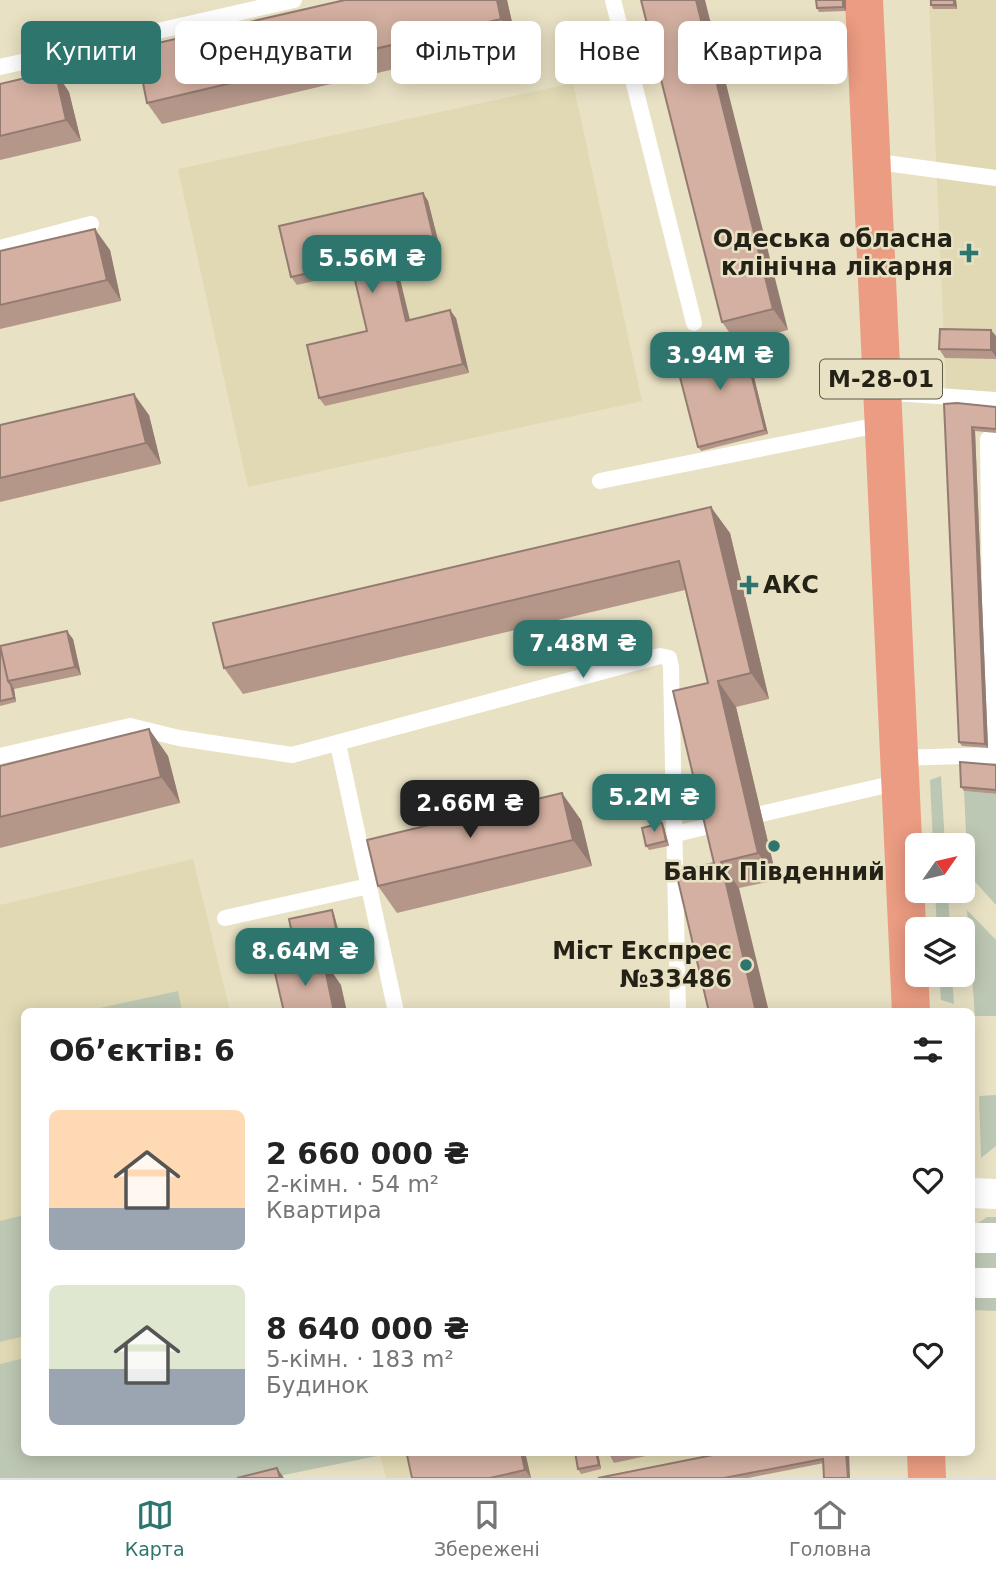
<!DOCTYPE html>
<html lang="uk">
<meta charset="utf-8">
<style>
body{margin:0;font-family:"DejaVu Sans",sans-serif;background:#f6f6f6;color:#222;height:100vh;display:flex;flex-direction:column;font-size:26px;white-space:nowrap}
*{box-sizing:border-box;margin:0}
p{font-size:23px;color:#767676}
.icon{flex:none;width:38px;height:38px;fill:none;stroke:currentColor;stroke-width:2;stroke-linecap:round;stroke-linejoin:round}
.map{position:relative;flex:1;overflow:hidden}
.details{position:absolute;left:21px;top:1008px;width:954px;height:448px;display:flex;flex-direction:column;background:#fff;border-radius:10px;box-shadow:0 4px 18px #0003}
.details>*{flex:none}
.guide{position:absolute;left:21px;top:21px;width:956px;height:63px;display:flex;gap:14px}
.needle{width:46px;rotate:56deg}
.buttons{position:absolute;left:905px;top:833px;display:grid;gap:14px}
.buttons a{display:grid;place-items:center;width:70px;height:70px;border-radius:10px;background:#fff;box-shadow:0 4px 18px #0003;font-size:35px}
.price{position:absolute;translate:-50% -60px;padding:0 16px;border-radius:14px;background:#2d756d;color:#fff;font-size:23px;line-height:46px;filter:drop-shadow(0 2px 4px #0008)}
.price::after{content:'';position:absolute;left:50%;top:42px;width:21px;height:16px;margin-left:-10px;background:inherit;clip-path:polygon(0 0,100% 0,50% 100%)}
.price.active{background:#222;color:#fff}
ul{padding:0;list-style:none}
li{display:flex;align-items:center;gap:21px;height:175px;padding:0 28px}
li span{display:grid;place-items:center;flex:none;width:196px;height:140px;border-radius:10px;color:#555}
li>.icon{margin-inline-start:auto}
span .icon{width:84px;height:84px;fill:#fffc;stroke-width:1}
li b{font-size:30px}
h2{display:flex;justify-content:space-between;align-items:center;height:84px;padding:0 28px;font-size:30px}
.pill{padding:0 24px;border-radius:10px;background:#fff;box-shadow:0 4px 18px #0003;font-size:24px;line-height:63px}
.pill.active{background:#2d756d;color:#fff}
.tab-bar{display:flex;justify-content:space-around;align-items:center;height:98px;border-top:2px solid #e0e0e0;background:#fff;font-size:19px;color:#767676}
.tab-bar a{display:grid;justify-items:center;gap:4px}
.tab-bar .active{color:#2d756d}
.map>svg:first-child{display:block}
.built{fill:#e1d9b4}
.green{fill:#bdc8b4}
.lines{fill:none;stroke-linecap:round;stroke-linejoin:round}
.lane{stroke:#fff;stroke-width:16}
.street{stroke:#fff;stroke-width:30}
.highway{stroke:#eb9c82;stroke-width:38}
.wall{fill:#b5978a}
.shaded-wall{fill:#947b71}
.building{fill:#d3b0a1;stroke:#947b71;stroke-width:2}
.poi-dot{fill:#2d756d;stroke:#e8e1c4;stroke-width:2.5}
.labels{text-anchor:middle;stroke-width:5;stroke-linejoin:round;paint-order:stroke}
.shield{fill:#e8e1c4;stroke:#5f5b4b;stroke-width:2}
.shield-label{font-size:23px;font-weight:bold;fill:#242217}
.poi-label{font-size:24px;font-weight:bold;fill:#242217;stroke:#e8e1c4;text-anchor:end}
</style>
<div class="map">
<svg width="996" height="1478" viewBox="0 0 996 1478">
<rect width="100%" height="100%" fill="#e8e1c4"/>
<path class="built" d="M 929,0 L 996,0 L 996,411 L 947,408 Z
M 573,83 L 642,401 L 248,487 L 178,169 Z
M 193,859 L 230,1011 L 24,1012 L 24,1358 L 0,1364 L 0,905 Z
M 392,1452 L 752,1453 L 622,1478 L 386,1478 L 380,1455 Z"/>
<path class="green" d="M 941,776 L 945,845 L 933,845 L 930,780 Z
M 964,791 L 996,794 L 996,905 L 968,874 Z
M 935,891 L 948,891 L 950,929 L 937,929 Z
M 967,910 L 996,940 L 996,1016 L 975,1016 Z
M 939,975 L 952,975 L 954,1004 L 941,1000 Z
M 178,991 L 182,1011 L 86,1011 Z
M 996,1095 L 996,1146 L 981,1158 L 979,1096 Z
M 24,1215 L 24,1336 L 0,1342 L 0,1221 Z
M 987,1217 L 996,1217 L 996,1311 L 971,1310 L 971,1228 Z
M 24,1358 L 24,1452 L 392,1453 L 269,1478 L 0,1478 L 0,1364 Z"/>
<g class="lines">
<path class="lane" d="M 613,0 L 694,323
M 0,67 L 294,0
M 871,161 L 996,178
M 0,248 L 91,224
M 881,392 L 996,400
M 600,481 L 883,424
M 338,744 L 396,1012
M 992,755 L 988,439 L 996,440
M 0,756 L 130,726 L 179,738 L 292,755 L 660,656 L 669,658 L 671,667 L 678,1012
M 899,758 L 996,755
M 761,814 L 900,782
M 676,834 L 717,824
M 225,918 L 369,886"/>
<path class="street" d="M 971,1193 L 996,1194
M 977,1238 L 996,1238
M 978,1283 L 996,1283"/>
<path class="highway" d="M 864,0 L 911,1012
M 926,1452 L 927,1478"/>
</g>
<path class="wall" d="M 345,0 L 507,0 L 516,40 L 162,124 L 147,103 Z
M 641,0 L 788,330 L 745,341 L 768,434 L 701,451 L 698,447 L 734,339 L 722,322 Z
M 846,0 L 846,11 L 819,12 L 817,8 Z
M 956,0 L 957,9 L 933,9 L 931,5 Z
M 55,71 L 69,92 L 81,141 L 0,160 L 0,84 Z
M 423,193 L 428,201 L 441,252 L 396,263 L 410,320 L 456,318 L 469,373 L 325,406 L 319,398 L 367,331 L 353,272 L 297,285 L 291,277 Z
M 110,250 L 121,301 L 0,329 L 0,251 Z
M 996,336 L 996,359 L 945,358 L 939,349 Z
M 944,404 L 996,407 L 996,433 L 975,431 L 988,748 L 962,746 L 959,742 Z
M 149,415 L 161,464 L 0,502 L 0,425 Z
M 730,533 L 769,699 L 736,707 L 777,880 L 739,888 L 714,863 L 708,683 L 685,590 L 243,694 L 224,668 Z
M 73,639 L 81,675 L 14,689 L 16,702 L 0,706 L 0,651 Z
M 149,729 L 168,756 L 180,803 L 0,848 L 0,766 Z
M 996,765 L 996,794 L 964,791 L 961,787 Z
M 581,820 L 592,866 L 397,913 L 378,886 Z
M 662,823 L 664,827 L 669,846 L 649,850 L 646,846 Z
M 332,910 L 334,914 L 340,937 L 297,947 L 294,943 Z
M 417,1452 L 525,1452 L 531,1478 L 412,1478 Z
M 598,1452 L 601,1469 L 581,1474 L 578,1469 Z
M 608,1452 L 664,1452 L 614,1463 Z
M 849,1452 L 824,1463 L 748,1478 L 598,1478 Z"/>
<path class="shaded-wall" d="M 497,0 L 507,0 L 516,40 L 501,19 Z
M 696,0 L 705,0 L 788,330 L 773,309 Z
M 843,0 L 846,0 L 846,11 L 843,7 Z
M 954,0 L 956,0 L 957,9 L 954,5 Z
M 55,71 L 69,92 L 81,141 L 66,120 Z
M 423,193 L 428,201 L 441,252 L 435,244 Z
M 95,229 L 110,250 L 121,301 L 107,280 Z
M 391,255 L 396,263 L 412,329 L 406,321 Z
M 450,310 L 456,318 L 469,373 L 463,364 Z
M 991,330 L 996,336 L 996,357 L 991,350 Z
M 742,337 L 745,341 L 768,434 L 765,430 Z
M 134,394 L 149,415 L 161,464 L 146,443 Z
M 972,427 L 975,431 L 988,748 L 985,744 Z
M 711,507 L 730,533 L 769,699 L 751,673 Z
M 67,631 L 73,639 L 81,675 L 75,667 Z
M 718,681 L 736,707 L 777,880 L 758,853 Z
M 11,685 L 14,689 L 16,702 L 14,698 Z
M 149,729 L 168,756 L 180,803 L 161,777 Z
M 562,793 L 581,820 L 592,866 L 573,840 Z
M 662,823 L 664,827 L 669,846 L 666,841 Z
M 721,862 L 739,888 L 769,1012 L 756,1012 Z
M 332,910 L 334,914 L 340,937 L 337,933 Z
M 323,959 L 341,985 L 347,1012 L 334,1012 Z
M 521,1452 L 525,1452 L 531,1478 L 525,1470 Z
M 596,1452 L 598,1452 L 601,1469 L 599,1465 Z
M 846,1452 L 849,1452 L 850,1478 L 848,1478 Z
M 277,1468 L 284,1478 L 280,1478 Z"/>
<path class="building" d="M 345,0 L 497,0 L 501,19 L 147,103 L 136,48 Z
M 641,0 L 696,0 L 773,309 L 722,322 Z
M 816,0 L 843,0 L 843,7 L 817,8 Z
M 931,0 L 954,0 L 954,5 L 931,5 Z
M 55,71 L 66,120 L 0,136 L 0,84 Z
M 423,193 L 435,244 L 391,255 L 406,321 L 450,310 L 463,364 L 319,398 L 307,345 L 367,331 L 351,263 L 291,277 L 279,226 Z
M 95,229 L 107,280 L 0,305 L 0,251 Z
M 940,329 L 991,330 L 991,350 L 939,349 Z
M 742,337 L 765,430 L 698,447 L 674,354 Z
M 134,394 L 146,443 L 0,478 L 0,425 Z
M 957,403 L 996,407 L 996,429 L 972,427 L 985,744 L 959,742 L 944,404 Z
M 711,507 L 751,673 L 718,681 L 758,853 L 721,862 L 756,1012 L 709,1012 L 676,872 L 714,863 L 673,691 L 708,683 L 679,561 L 224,668 L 213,623 Z
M 67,631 L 75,667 L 8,681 L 0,646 Z
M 1,650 L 8,681 L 11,685 L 14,698 L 0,701 L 0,651 Z
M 149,729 L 161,777 L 0,817 L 0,766 Z
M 960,762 L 996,765 L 996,790 L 961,787 Z
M 562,793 L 573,840 L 378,886 L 367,840 Z
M 662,823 L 666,841 L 646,846 L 642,828 Z
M 332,910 L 337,933 L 294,943 L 289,919 Z
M 323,959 L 334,1012 L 284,1012 L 274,969 Z
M 417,1452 L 521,1452 L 525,1470 L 490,1478 L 412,1478 L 407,1455 Z
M 575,1452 L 596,1452 L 599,1465 L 578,1469 Z
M 608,1452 L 620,1452 L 608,1455 Z
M 728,1452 L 846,1452 L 848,1478 L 824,1478 L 823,1459 L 724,1478 L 598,1478 Z
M 277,1468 L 280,1478 L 237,1478 Z"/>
<g class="poi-dot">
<path d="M965.5 242.5h7v7h7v7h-7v7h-7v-7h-7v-7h7z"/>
<path d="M745.5 574.5h7v7h7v7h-7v7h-7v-7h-7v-7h7z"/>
<circle cx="774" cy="846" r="7"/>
<circle cx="746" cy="965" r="7"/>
</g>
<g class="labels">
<rect class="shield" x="820" y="359.5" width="122" height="39" rx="5"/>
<g class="shield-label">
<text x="881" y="387">М-28-01</text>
</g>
<g class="poi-label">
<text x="953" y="247">Одеська обласна<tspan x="953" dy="28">клінічна лікарня</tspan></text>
<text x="763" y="593" text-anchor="start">АКС</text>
<text x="774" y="880" text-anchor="middle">Банк Південний</text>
<text x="732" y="959">Міст Експрес<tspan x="732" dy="28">№33486</tspan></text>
</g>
</g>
</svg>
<div class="buttons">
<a><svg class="needle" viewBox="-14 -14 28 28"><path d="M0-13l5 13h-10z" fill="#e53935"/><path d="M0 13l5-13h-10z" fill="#767676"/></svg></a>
<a><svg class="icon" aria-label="layers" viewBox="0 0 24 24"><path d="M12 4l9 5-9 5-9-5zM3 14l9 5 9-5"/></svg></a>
</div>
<b class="price" style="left:372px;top:295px">5.56M ₴</b>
<b class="price" style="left:720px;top:392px">3.94M ₴</b>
<b class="price" style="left:583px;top:680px">7.48M ₴</b>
<b class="price" style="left:654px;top:834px">5.2M ₴</b>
<b class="price active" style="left:470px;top:840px">2.66M ₴</b>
<b class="price" style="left:305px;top:988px">8.64M ₴</b>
<div class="guide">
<a class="pill active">Купити</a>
<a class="pill">Орендувати</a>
<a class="pill">Фільтри</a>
<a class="pill">Нове</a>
<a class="pill">Квартира</a>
</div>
<section class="details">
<h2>Об’єктів: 6<svg class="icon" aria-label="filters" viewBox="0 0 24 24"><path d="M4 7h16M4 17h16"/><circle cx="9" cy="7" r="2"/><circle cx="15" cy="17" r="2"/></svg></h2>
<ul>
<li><span style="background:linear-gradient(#ffd9b3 70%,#9aa5b1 0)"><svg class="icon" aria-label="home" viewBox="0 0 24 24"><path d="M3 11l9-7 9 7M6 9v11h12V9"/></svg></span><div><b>2 660 000 ₴</b><p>2-кімн. · 54 m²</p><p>Квартира</p></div><svg class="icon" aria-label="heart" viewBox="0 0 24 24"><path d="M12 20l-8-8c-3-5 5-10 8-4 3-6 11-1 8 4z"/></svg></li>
<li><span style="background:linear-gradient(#dfe7d0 60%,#9aa5b1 0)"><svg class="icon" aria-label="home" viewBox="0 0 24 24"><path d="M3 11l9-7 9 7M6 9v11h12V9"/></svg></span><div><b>8 640 000 ₴</b><p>5-кімн. · 183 m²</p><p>Будинок</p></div><svg class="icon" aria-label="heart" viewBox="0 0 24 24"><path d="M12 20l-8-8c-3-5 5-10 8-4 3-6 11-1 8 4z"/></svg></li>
</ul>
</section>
</div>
<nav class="tab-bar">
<a class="active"><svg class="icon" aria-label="map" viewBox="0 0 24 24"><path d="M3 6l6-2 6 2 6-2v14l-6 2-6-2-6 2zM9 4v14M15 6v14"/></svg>Карта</a>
<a><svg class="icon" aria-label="saved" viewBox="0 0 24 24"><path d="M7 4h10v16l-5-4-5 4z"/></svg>Збережені</a>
<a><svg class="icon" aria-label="home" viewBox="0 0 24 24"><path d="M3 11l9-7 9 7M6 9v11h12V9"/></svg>Головна</a>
</nav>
